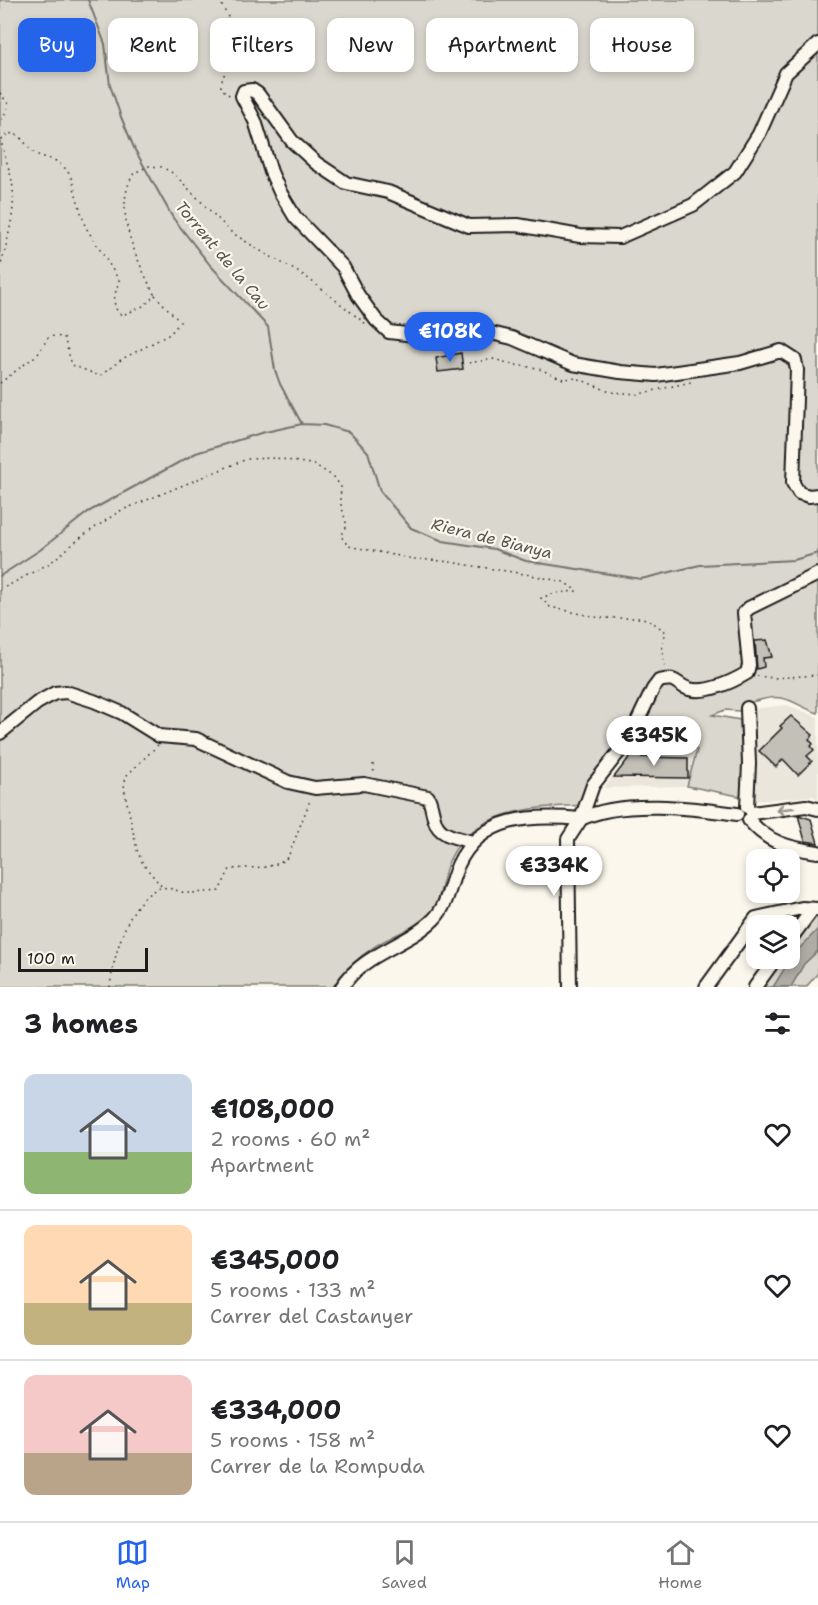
<!DOCTYPE html>
<meta charset="utf-8">
<style>
body{margin:0;font-family:"Shantell Sans",sans-serif;background:#f6f6f6;color:#202124;height:100vh;display:flex;flex-direction:column;font-size:22px;white-space:nowrap}
*{box-sizing:border-box;margin:0}
p{font-size:20px;color:#757577}
.icon{flex:none;width:33px;height:33px;fill:none;stroke:currentColor;stroke-width:2;stroke-linecap:round;stroke-linejoin:round}
.map{position:relative;height:987px;overflow:hidden}
.details{display:flex;flex-direction:column;background:#fff;flex:1}
.details>*{flex:none}
.guide{position:absolute;left:18px;top:18px;width:783px;height:54px;display:flex;gap:12px}
.controls{position:absolute;left:746px;top:849px;display:grid;gap:12px}
.controls a{display:grid;place-items:center;width:54px;height:54px;border-radius:12px;background:#fff;box-shadow:0 3px 9px #0003;font-size:30px}
.scale{position:absolute;left:18px;bottom:15px;width:130px;box-sizing:border-box;padding-left:6px;border:3px solid #1c1c1c;border-top:0;font-size:16px;line-height:21px;white-space:nowrap;color:#1c1c1c;-webkit-text-stroke:4px #fbf7ec;paint-order:stroke}
.price{position:absolute;translate:-50% -51px;padding:0 14px;border-radius:21px;background:#fff;color:#222;font-size:20px;line-height:39px;filter:drop-shadow(0 2px 3px #0008)}
.price::after{content:'';position:absolute;left:50%;top:36px;width:18px;height:14px;margin-left:-9px;background:inherit;clip-path:polygon(0 0,100% 0,50% 100%)}
.price.current{background:#2563eb;color:#fff}
ul{padding:0;list-style:none}
li{display:flex;align-items:center;gap:18px;height:150px;padding:0 24px}
li+li{border-top:2px solid #e0e0e0}
li span{display:grid;place-items:center;flex:none;width:168px;height:120px;border-radius:12px;color:#555}
li>.icon{margin-inline-start:auto}
span .icon{width:72px;height:72px;fill:#fffc;stroke-width:1}
li b{font-size:26px}
h2{display:flex;justify-content:space-between;align-items:center;height:72px;padding:0 24px;font-size:26px}
.chip{padding:0 21px;border-radius:12px;background:#fff;box-shadow:0 3px 9px #0003;font-size:21px;line-height:54px}
.chip.current{background:#2563eb;color:#fff}
.menu{display:flex;justify-content:space-around;align-items:center;height:84px;border-top:2px solid #e0e0e0;background:#fff;font-size:16px;color:#757577}
.menu a{display:grid;justify-items:center;gap:3px}
.menu .current{color:#2563eb}
.map>svg:first-child{display:block}
.built{fill:#eae6dc}
.green{fill:#dad7ce;stroke:#7b7a75;stroke-width:1.5}
.water{fill:#afaca5;stroke:#74726e;stroke-width:1.5}
.lines{fill:none;stroke-linecap:round;stroke-linejoin:round}
.stream{stroke:#74726e;stroke-width:2}
.building{fill:#c3c0b8;stroke:#1c1c1c;stroke-width:1.5}
.minor-casing{stroke:#1c1c1c;stroke-width:16}
.path{stroke:#1c1c1c;stroke-width:1.5;stroke-dasharray:1.5 4.5;stroke-linecap:butt}
.minor{stroke:#fbf7ec;stroke-width:12}
.oneway{stroke:#97948e}
.labels{text-anchor:middle;stroke-width:4.5;stroke-linejoin:round;paint-order:stroke}
.water-label{font-size:16px;font-style:italic;fill:#575653;stroke:#fbf7ec}
</style>
<div class="map">
<svg width="818" height="987" viewBox="0 0 818 987">
<rect width="100%" height="100%" fill="#fbf7ec"/>
<filter id="ink" filterUnits="userSpaceOnUse"><feTurbulence type="fractalNoise" baseFrequency=".0167" numOctaves="2"/><feDisplacementMap in="SourceGraphic" scale="12" xChannelSelector="R" yChannelSelector="G"/><feConvolveMatrix kernelMatrix="1 2 1 2 8 2 1 2 1" color-interpolation-filters="sRGB"/></filter>
<g filter="url(#ink)">
<path class="built" d="M 787,705 L 818,717 L 818,799 L 813,796 L 754,801 L 751,709 Z
M 640,740 L 697,750 L 687,786 L 604,788 Z"/>
<path class="green" d="M 0,0 L 818,0 L 818,713 C 794,705 787,692 760,700 C 750,702 746,703 739,711 L 725,710 L 712,715 L 740,720 L 744,797 L 687,786 L 697,750 L 635,733 L 600,781 L 589,805 C 535,807 466,808 446,869 C 441,886 440,907 425,919 C 412,928 397,934 384,941 C 366,951 344,969 333,987 L 0,987 Z
M 818,913 L 818,973 L 806,987 L 759,987 L 780,959 L 789,958 C 789,939 804,925 818,913 Z"/>
<path class="water" d="M 818,929 L 818,951 L 804,964 L 791,987 L 773,987 L 793,955 Z"/>
<g class="lines">
<path class="stream" d="M 88,0 L 105,44 L 110,85 L 121,117 L 135,150 L 173,218 L 210,265 L 268,327 L 275,370 L 280,384 L 302,424
M 0,576 L 40,550 L 88,512 L 196,453 L 261,433 L 302,424 L 324,425 L 349,432 L 368,452 L 380,491 L 411,528 L 443,541 L 494,549 L 526,561 L 641,579 L 700,565 L 794,560 L 818,553"/>
</g>
<path class="building" d="M 461,353 L 463,369 L 438,372 L 436,358 Z
M 767,640 L 772,657 L 763,658 L 764,667 L 757,669 L 755,641 Z
M 791,716 L 813,735 L 809,739 L 813,744 L 811,746 L 814,750 L 807,756 L 812,761 L 798,775 L 783,759 L 776,767 L 759,751 L 782,728 L 780,726 Z
M 636,749 L 646,750 L 642,757 L 688,758 L 688,778 L 614,777 Z
M 798,815 L 811,819 L 818,843 L 805,841 Z"/>
<g class="lines">
<defs>
<path id="minor" d="M 818,44 L 786,73 L 759,134 L 735,172 L 693,205 L 620,237 L 580,236 L 518,225 L 469,226 L 388,192 L 346,183 L 316,163 L 292,141 L 258,94 L 252,90 L 244,91 L 242,96 L 255,121 L 271,172 L 280,192 L 295,217 L 343,267 L 358,295 L 376,320 L 389,332 L 432,337 L 491,333 L 512,338 L 573,364 L 620,372 L 656,375 L 740,363 L 781,351 L 795,360 L 797,370 L 793,483 L 799,493 L 809,496 L 818,495
M 0,733 L 37,703 L 55,693 L 66,692 L 94,701 L 122,713 L 159,736 L 196,739 L 288,782 L 315,788 L 364,784 L 428,797 C 432,805 432,813 435,821 C 439,836 459,838 472,842
M 747,807 L 749,764 L 747,708
M 752,813 L 806,806 L 818,809
M 581,819 C 621,799 693,808 737,814
M 749,820 C 768,843 789,848 818,852
M 789,941 L 812,910
M 342,987 C 363,953 407,946 434,919 C 448,905 450,883 458,865 C 481,815 532,815 581,819
M 570,987 L 568,839 L 581,819 L 593,785 L 629,739 L 653,689 L 659,681 C 678,676 674,684 689,689 C 706,694 732,682 747,673 L 749,665 L 744,613 L 749,608 L 818,574
M 706,987 L 756,918 L 802,908 L 818,909
M 755,987 L 776,958"/>
</defs>
<use href="#minor" class="minor-casing"/>
<path class="path" d="M 219,0 L 229,19 L 248,35 L 251,40 C 247,48 243,48 237,53 C 231,57 220,81 221,88 L 230,96
M 0,93 L 9,105 L 0,124
M 0,134 L 1,140
M 0,269 C 7,241 17,210 12,181 C 9,168 4,154 1,141 L 8,133 L 18,135 L 35,154 L 56,161 L 66,169 L 71,177 L 85,226 L 119,280 C 116,292 109,307 122,315 C 133,311 150,305 154,294 C 137,259 111,210 134,173 L 149,166 L 162,167 L 174,174 L 231,232 L 259,250 L 305,276 L 366,324
M 469,363 L 494,359 L 515,365 L 537,368 L 563,379 L 577,378 L 610,392 L 639,394 L 695,381
M 0,383 L 38,354 L 49,336 L 64,337 L 72,365 L 100,376 L 122,359 L 170,334 L 180,322 L 154,294
M 0,590 L 50,563 L 84,535 L 120,511 L 247,459 L 276,458 L 315,465 L 334,477 L 341,487 L 340,501 L 347,526 L 341,536 L 348,546 L 414,559 L 443,561 L 531,575 L 564,582 L 577,591 L 555,593 L 541,598 L 550,607 L 600,618 L 643,618 L 655,624 L 666,632 L 662,644 L 665,669
M 757,676 L 774,678 L 818,675
M 158,745 L 126,776 L 124,788 L 137,850 L 143,864 L 162,887
M 373,764 L 374,776
M 110,987 C 113,958 128,898 160,888 C 168,886 178,892 187,893 C 197,893 209,892 219,891 L 230,869 L 266,867 L 280,863 L 288,857 L 311,798"/>
<use href="#minor" class="minor"/>
</g>
<defs><path id="oneway-shaft" d="M-6 0H5M1.5-3L5.5 0L1.5 3" fill="none" stroke-width="1.6" stroke-linecap="round" stroke-linejoin="round" transform="scale(1.5)"/></defs>
<use class="oneway" href="#oneway-shaft" transform="translate(785 809) rotate(174)"/>
</g>
<g class="labels">
<g class="water-label">
<text transform="translate(223 255) rotate(50)" y="6">Torrent de la Cau</text>
<text transform="translate(492 538) rotate(14)" y="6">Riera de Bianya</text>
</g>
</g>
</svg>
<div class="controls">
<a><svg class="icon" aria-label="locate" viewBox="0 0 24 24"><circle cx="12" cy="12" r="6"/><path d="M12 2v4M12 18v4M2 12h4M18 12h4"/></svg></a>
<a><svg class="icon" aria-label="layers" viewBox="0 0 24 24"><path d="M12 4l9 5-9 5-9-5zM3 14l9 5 9-5"/></svg></a>
</div>
<div class="scale">100 m</div>
<b class="price current" style="left:450px;top:363px">€108K</b>
<b class="price" style="left:654px;top:767px">€345K</b>
<b class="price" style="left:554px;top:897px">€334K</b>
<div class="guide">
<a class="chip current">Buy</a>
<a class="chip">Rent</a>
<a class="chip">Filters</a>
<a class="chip">New</a>
<a class="chip">Apartment</a>
<a class="chip">House</a>
</div>
</div>
<section class="details">
<h2>3 homes<svg class="icon" aria-label="filters" viewBox="0 0 24 24"><path d="M4 7h16M4 17h16"/><circle cx="9" cy="7" r="2"/><circle cx="15" cy="17" r="2"/></svg></h2>
<ul>
<li><span style="background:linear-gradient(#c9d6e8 65%,#8fb573 0)"><svg class="icon" aria-label="home" viewBox="0 0 24 24"><path d="M3 11l9-7 9 7M6 9v11h12V9"/></svg></span><div><b>€108,000</b><p>2 rooms · 60 m²</p><p>Apartment</p></div><svg class="icon" aria-label="heart" viewBox="0 0 24 24"><path d="M12 20l-8-8c-3-5 5-10 8-4 3-6 11-1 8 4z"/></svg></li>
<li><span style="background:linear-gradient(#ffd9b3 65%,#c2b280 0)"><svg class="icon" aria-label="home" viewBox="0 0 24 24"><path d="M3 11l9-7 9 7M6 9v11h12V9"/></svg></span><div><b>€345,000</b><p>5 rooms · 133 m²</p><p>Carrer del Castanyer</p></div><svg class="icon" aria-label="heart" viewBox="0 0 24 24"><path d="M12 20l-8-8c-3-5 5-10 8-4 3-6 11-1 8 4z"/></svg></li>
<li><span style="background:linear-gradient(#f6c9c9 65%,#b9a48a 0)"><svg class="icon" aria-label="home" viewBox="0 0 24 24"><path d="M3 11l9-7 9 7M6 9v11h12V9"/></svg></span><div><b>€334,000</b><p>5 rooms · 158 m²</p><p>Carrer de la Rompuda</p></div><svg class="icon" aria-label="heart" viewBox="0 0 24 24"><path d="M12 20l-8-8c-3-5 5-10 8-4 3-6 11-1 8 4z"/></svg></li>
</ul>
</section>
<nav class="menu">
<a class="current"><svg class="icon" aria-label="map" viewBox="0 0 24 24"><path d="M3 6l6-2 6 2 6-2v14l-6 2-6-2-6 2zM9 4v14M15 6v14"/></svg>Map</a>
<a><svg class="icon" aria-label="saved" viewBox="0 0 24 24"><path d="M7 4h10v16l-5-4-5 4z"/></svg>Saved</a>
<a><svg class="icon" aria-label="home" viewBox="0 0 24 24"><path d="M3 11l9-7 9 7M6 9v11h12V9"/></svg>Home</a>
</nav>
